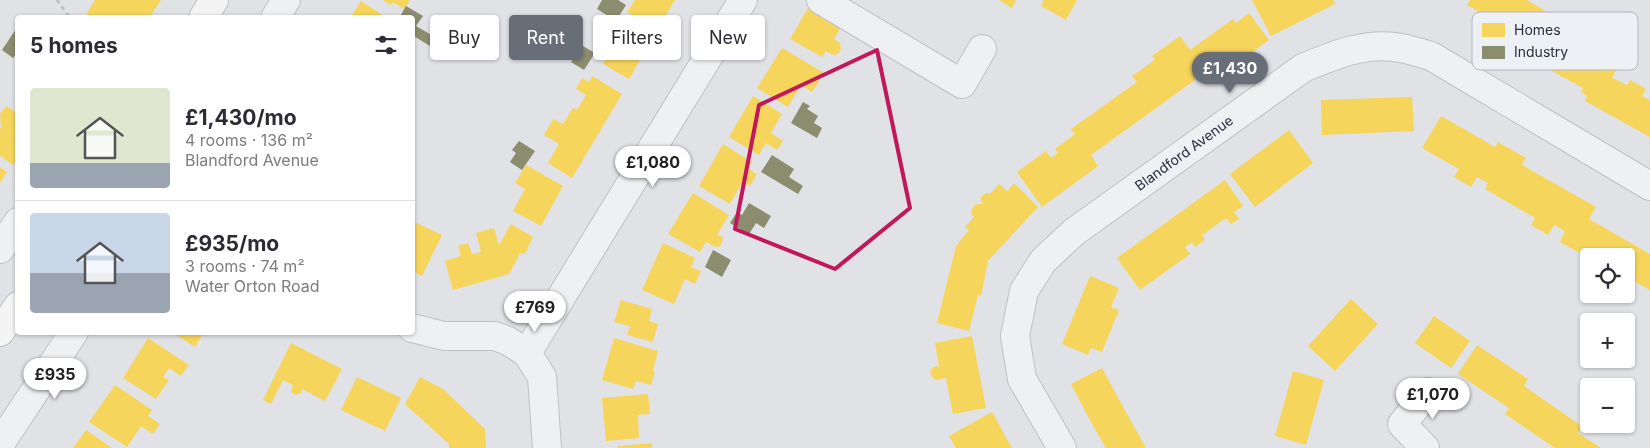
<!DOCTYPE html>
<meta charset="utf-8">
<style>
body{margin:0;font-family:Inter,sans-serif;background:#f2f2f3;color:#2b2b33;height:100vh;display:flex;flex-direction:column;font-size:19px;white-space:nowrap}
*{box-sizing:border-box;margin:0}
p{font-size:16px;color:#7c7c81}
.icon{flex:none;width:28px;height:28px;fill:none;stroke:currentColor;stroke-width:2;stroke-linecap:round;stroke-linejoin:round}
.map{position:relative;flex:1;overflow:hidden}
.sheet{position:absolute;left:15px;top:15px;width:400px;height:320px;display:flex;flex-direction:column;background:#fff;border-radius:5px;box-shadow:0 1px 4px #0004}
.sheet>*{flex:none}
.hud{position:absolute;left:430px;top:15px;width:475px;height:45px;display:flex;gap:10px}
.fabs{position:absolute;left:1580px;top:248px;display:grid;gap:10px}
.fabs a{display:grid;place-items:center;width:55px;height:55px;border-radius:5px;background:#fff;box-shadow:0 1px 4px #0004;font-size:25px}
.price{position:absolute;translate:-50% -42px;padding:0 11px;border-radius:18px;background:#fff;color:#222;font-size:16px;line-height:32px;filter:drop-shadow(0 1px 2px #0008)}
.price::after{content:'';position:absolute;left:50%;top:30px;width:15px;height:11px;margin-left:-8px;background:inherit;clip-path:polygon(0 0,100% 0,50% 100%)}
.price.active{background:#686e77;color:#fff}
ul{padding:0;list-style:none}
li{display:flex;align-items:center;gap:15px;height:125px;padding:0 15px}
li+li{border-top:1px solid #e1e1e2}
li span{display:grid;place-items:center;flex:none;width:140px;height:100px;border-radius:5px;color:#555}
li>.icon{margin-inline-start:auto}
span .icon{width:60px;height:60px;fill:#fffc;stroke-width:1}
li b{font-size:21px}
h2{display:flex;justify-content:space-between;align-items:center;height:60px;padding:0 15px;font-size:21px}
.chip{padding:0 18px;border-radius:5px;background:#fff;box-shadow:0 1px 4px #0004;font-size:18px;line-height:45px}
.chip.active{background:#686e77;color:#fff}
.map>svg:first-child{display:block}
.homes{fill:#f6d55c}
.industry{fill:#8c8c6e}
.lines{fill:none;stroke-linecap:round;stroke-linejoin:round}
.minor-casing{stroke:#bec0c3;stroke-width:30}
.major-casing{stroke:#bcbfc3;stroke-width:30}
.path{stroke:#bec0c4;stroke-width:3;stroke-dasharray:4 4;stroke-linecap:butt}
.minor{stroke:#eff0f1;stroke-width:28}
.major{stroke:#f4f4f5;stroke-width:28}
.marked{fill:none;stroke:#c2185b;stroke-width:4;stroke-linejoin:round}
.labels{text-anchor:middle;stroke-width:5;stroke-linejoin:round;paint-order:stroke}
.street-label{font-size:14px;fill:#282f3c;stroke:#edf0f4}
.key{fill:#edf0f4;stroke:#b2b6bd;stroke-width:1}
.key-label{font-size:14px;fill:#282f3c}
</style>
<div class="map">
<svg width="1650" height="448" viewBox="0 0 1650 448">
<rect width="100%" height="100%" fill="#e0e2e5"/>
<path class="homes" d="M 95,0 L 161,0 L 149,18 L 89,18 L 87,13 Z
M 383,0 L 410,0 L 404,9 L 393,2 L 391,5 Z
M 635,0 L 675,0 L 657,30 L 627,12 Z
M 999,0 L 1016,0 L 1012,8 Z
M 1044,0 L 1077,0 L 1066,20 L 1041,6 Z
M 1252,0 L 1333,0 L 1335,4 L 1271,36 Z
M 1470,0 L 1527,0 L 1578,31 L 1574,39 L 1602,55 L 1600,59 L 1617,69 L 1612,78 L 1627,85 L 1630,80 L 1646,89 L 1642,96 L 1650,100 L 1650,137 L 1585,101 L 1587,96 L 1581,92 L 1583,88 L 1521,54 L 1529,40 L 1467,5 Z
M 361,1 L 387,18 L 350,18 Z
M 808,8 L 841,27 L 834,39 L 840,43 L 841,49 L 838,54 L 833,55 L 826,51 L 822,57 L 790,39 Z
M 1249,13 L 1269,40 L 1212,81 L 1206,72 L 1091,155 L 1098,166 L 1042,207 L 1017,172 L 1046,151 L 1051,158 L 1058,153 L 1055,149 L 1075,134 L 1071,129 L 1137,82 L 1132,76 L 1155,60 L 1152,56 L 1180,36 L 1190,50 L 1233,19 L 1236,23 Z
M 626,26 L 651,41 L 629,79 L 603,64 Z
M 782,48 L 824,73 L 812,92 L 801,85 L 788,107 L 757,88 Z
M 592,76 L 622,94 L 572,178 L 548,163 L 559,144 L 544,135 L 553,119 L 563,124 L 573,108 L 577,110 L 586,95 L 576,89 L 582,78 L 589,82 Z
M 753,96 L 782,114 L 771,133 L 783,141 L 777,150 L 766,143 L 759,155 L 729,137 Z
M 1412,97 L 1414,131 L 1322,135 L 1321,100 Z
M 6,106 L 18,113 L 18,159 L 13,165 L 0,156 L 0,129 L 1,127 L 0,114 Z
M 1441,116 L 1495,147 L 1498,142 L 1526,158 L 1522,165 L 1596,207 L 1589,219 L 1650,254 L 1650,290 L 1626,277 L 1626,256 L 1589,256 L 1589,258 L 1560,242 L 1565,231 L 1554,225 L 1548,235 L 1531,225 L 1535,218 L 1485,189 L 1488,183 L 1477,177 L 1471,187 L 1454,177 L 1459,169 L 1422,148 Z
M 1289,130 L 1313,163 L 1255,207 L 1230,174 Z
M 723,144 L 752,162 L 748,169 L 757,174 L 750,186 L 743,181 L 730,204 L 699,186 Z
M 526,165 L 563,186 L 541,226 L 513,211 L 525,189 L 515,183 Z
M 0,167 L 7,172 L 0,183 Z
M 1225,180 L 1243,206 L 1234,212 L 1239,219 L 1231,224 L 1226,218 L 1202,235 L 1205,240 L 1195,247 L 1192,242 L 1185,247 L 1190,254 L 1140,290 L 1117,258 Z
M 1014,183 L 1038,207 L 988,261 L 981,296 L 978,295 L 969,331 L 937,323 L 956,246 L 969,230 L 965,227 L 974,217 L 971,214 L 972,209 L 976,204 L 983,204 L 980,198 L 986,193 L 991,193 L 999,184 L 1007,191 Z
M 693,193 L 729,215 L 717,235 L 723,237 L 721,246 L 716,247 L 706,242 L 700,252 L 668,234 Z
M 412,221 L 442,235 L 422,276 L 412,271 Z
M 511,224 L 533,237 L 525,254 L 520,253 L 509,274 L 453,290 L 445,261 L 461,256 L 458,246 L 468,243 L 472,254 L 481,252 L 476,233 L 494,228 L 499,245 Z
M 663,243 L 695,258 L 691,267 L 701,271 L 695,284 L 685,279 L 674,304 L 642,290 Z
M 1090,276 L 1119,288 L 1111,307 L 1119,310 L 1102,352 L 1091,348 L 1088,355 L 1062,344 Z
M 1351,299 L 1378,324 L 1335,371 L 1308,346 Z
M 621,300 L 652,309 L 649,321 L 658,324 L 653,342 L 627,335 L 630,326 L 614,322 Z
M 1434,316 L 1470,341 L 1451,368 L 1415,343 Z
M 172,332 L 204,332 L 195,347 Z
M 972,336 L 986,408 L 953,414 L 946,378 L 936,380 L 932,377 L 930,372 L 933,367 L 939,366 L 935,343 Z
M 148,338 L 189,365 L 181,376 L 169,368 L 163,377 L 169,380 L 156,399 L 123,378 Z
M 614,338 L 658,351 L 653,371 L 655,371 L 651,385 L 636,381 L 633,389 L 602,380 Z
M 291,343 L 342,369 L 325,401 L 302,389 L 301,393 L 296,395 L 291,392 L 293,385 L 283,380 L 271,404 L 263,400 Z
M 1477,345 L 1528,379 L 1524,386 L 1583,427 L 1578,433 L 1601,448 L 1555,448 L 1505,414 L 1509,408 L 1458,374 Z
M 1102,368 L 1122,405 L 1146,448 L 1106,448 L 1091,422 L 1071,384 Z
M 1293,371 L 1324,380 L 1306,445 L 1275,436 Z
M 357,377 L 401,398 L 385,431 L 341,410 Z
M 420,377 L 443,389 L 485,429 L 486,448 L 449,448 L 449,444 L 405,404 Z
M 115,385 L 152,410 L 148,416 L 160,424 L 153,434 L 141,426 L 127,447 L 89,422 Z
M 648,394 L 650,414 L 638,415 L 639,438 L 606,441 L 602,398 Z
M 992,412 L 1012,448 L 956,448 L 949,436 Z
M 86,430 L 112,448 L 73,448 Z
M 652,443 L 652,448 L 618,448 L 618,446 Z"/>
<path class="industry" d="M 602,0 L 618,0 L 626,5 L 616,21 L 597,9 Z
M 406,6 L 423,16 L 416,26 L 440,40 L 435,49 L 412,35 L 412,18 L 399,18 Z
M 18,26 L 18,52 L 13,58 L 2,50 Z
M 581,45 L 595,53 L 584,70 L 571,62 Z
M 803,102 L 810,106 L 807,109 L 818,116 L 814,123 L 822,128 L 817,138 L 791,123 Z
M 519,141 L 535,151 L 522,170 L 510,162 L 516,153 L 512,150 Z
M 772,155 L 794,169 L 789,177 L 803,186 L 798,194 L 761,172 Z
M 749,203 L 771,216 L 764,228 L 756,223 L 749,234 L 730,223 L 737,212 L 742,215 Z
M 713,250 L 731,260 L 722,277 L 705,267 Z"/>
<g class="lines">
<defs>
<path id="minor" d="M 821,0 L 962,84 L 982,49
M 275,18 L 286,0
M 0,249 L 18,222
M 412,328 L 444,336 L 495,336 L 508,341 L 527,353 L 542,377 L 547,448
M 527,353 L 743,0
M 0,444 L 74,332
M 1062,448 L 1022,379 L 1015,336 L 1024,291 L 1043,261 L 1074,232 L 1303,68 C 1334,55 1367,41 1401,48 C 1411,50 1421,53 1431,56 L 1650,186
M 1425,448 L 1402,424 L 1428,392"/>
<path id="major" d="M 203,18 L 214,0
M 0,332 L 18,306"/>
</defs>
<use href="#minor" class="minor-casing"/>
<use href="#major" class="major-casing"/>
<path class="path" d="M 57,0 L 70,18"/>
<use href="#minor" class="minor"/>
<use href="#major" class="major"/>
</g>
<path class="marked" d="M 877,50 L 910,208 L 835,269 L 735,229 L 759,105 Z"/>
<g class="labels">
<g class="street-label">
<text transform="translate(1184 153) rotate(-36)" y="5">Blandford Avenue</text>
</g>
</g>
<rect x="1472" y="12" width="166" height="58" rx="8" class="key"/>
<rect x="1482" y="23" width="23" height="14" fill="#f6d55c"/>
<rect x="1482" y="46" width="23" height="13" fill="#8c8c6e"/>
<g class="key-label">
<text x="1514" y="35">Homes</text>
<text x="1514" y="57">Industry</text>
</g>
</svg>
<div class="fabs">
<a><svg class="icon" aria-label="locate" viewBox="0 0 24 24"><circle cx="12" cy="12" r="6"/><path d="M12 2v4M12 18v4M2 12h4M18 12h4"/></svg></a>
<a>+</a>
<a>−</a>
</div>
<b class="price active" style="left:1230px;top:94px">£1,430</b>
<b class="price" style="left:653px;top:188px">£1,080</b>
<b class="price" style="left:535px;top:333px">£769</b>
<b class="price" style="left:55px;top:400px">£935</b>
<b class="price" style="left:1433px;top:420px">£1,070</b>
<div class="hud">
<a class="chip">Buy</a>
<a class="chip active">Rent</a>
<a class="chip">Filters</a>
<a class="chip">New</a>
</div>
<section class="sheet">
<h2>5 homes<svg class="icon" aria-label="filters" viewBox="0 0 24 24"><path d="M4 7h16M4 17h16"/><circle cx="9" cy="7" r="2"/><circle cx="15" cy="17" r="2"/></svg></h2>
<ul>
<li><span style="background:linear-gradient(#dfe7d0 75%,#9aa5b1 0)"><svg class="icon" aria-label="home" viewBox="0 0 24 24"><path d="M3 11l9-7 9 7M6 9v11h12V9"/></svg></span><div><b>£1,430/mo</b><p>4 rooms · 136 m²</p><p>Blandford Avenue</p></div></li>
<li><span style="background:linear-gradient(#c9d6e8 60%,#9aa5b1 0)"><svg class="icon" aria-label="home" viewBox="0 0 24 24"><path d="M3 11l9-7 9 7M6 9v11h12V9"/></svg></span><div><b>£935/mo</b><p>3 rooms · 74 m²</p><p>Water Orton Road</p></div></li>
</ul>
</section>
</div>
